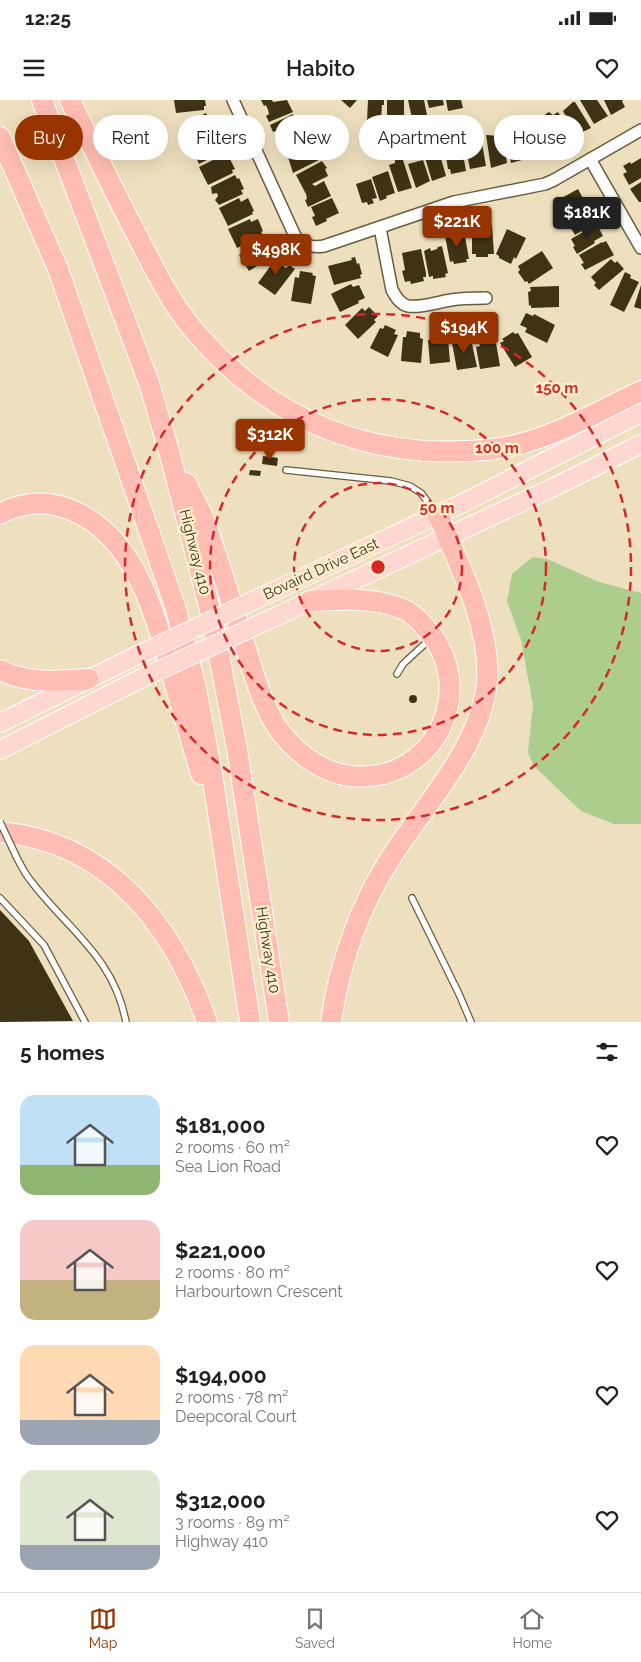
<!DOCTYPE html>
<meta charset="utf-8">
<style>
body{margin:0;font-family:Raleway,sans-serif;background:#f2f2f2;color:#222;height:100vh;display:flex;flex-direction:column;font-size:19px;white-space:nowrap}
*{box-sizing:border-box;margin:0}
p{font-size:16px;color:#767676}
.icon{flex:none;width:28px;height:28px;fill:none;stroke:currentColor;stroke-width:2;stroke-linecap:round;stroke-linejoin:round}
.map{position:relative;height:922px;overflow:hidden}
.details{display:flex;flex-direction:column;background:#fff;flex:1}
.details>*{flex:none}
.hud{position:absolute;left:15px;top:15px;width:611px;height:45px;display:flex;gap:10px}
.price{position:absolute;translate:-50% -42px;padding:0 11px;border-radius:5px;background:#983400;color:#fff;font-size:16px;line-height:32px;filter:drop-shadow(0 1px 2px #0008)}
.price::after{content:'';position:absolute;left:50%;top:30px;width:15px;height:11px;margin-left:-8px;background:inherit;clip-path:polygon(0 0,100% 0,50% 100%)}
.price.active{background:#222;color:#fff}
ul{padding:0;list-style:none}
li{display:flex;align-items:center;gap:15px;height:125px;padding:0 20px}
li span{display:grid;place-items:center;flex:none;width:140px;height:100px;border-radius:15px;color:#555}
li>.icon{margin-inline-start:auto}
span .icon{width:60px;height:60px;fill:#fffc;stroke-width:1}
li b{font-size:21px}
h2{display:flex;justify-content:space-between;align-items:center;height:60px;padding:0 20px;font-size:21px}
.pill{padding:0 18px;border-radius:22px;background:#fff;box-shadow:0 5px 20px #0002;font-size:18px;line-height:45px}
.pill.active{background:#983400;color:#fff}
.status{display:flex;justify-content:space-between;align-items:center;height:35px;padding:0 25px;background:#fff;direction:ltr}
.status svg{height:14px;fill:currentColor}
header{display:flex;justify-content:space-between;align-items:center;height:65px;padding:0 20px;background:#fff;font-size:22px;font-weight:600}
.dock{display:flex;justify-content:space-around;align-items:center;height:70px;border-top:1px solid #e0e0e0;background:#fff;font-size:14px;color:#767676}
.dock a{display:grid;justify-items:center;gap:2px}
.dock .active{color:#983400}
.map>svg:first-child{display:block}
.green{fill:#adcd8f}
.building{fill:#3f3315}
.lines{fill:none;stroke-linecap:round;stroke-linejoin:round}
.lane-casing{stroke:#6a5d3f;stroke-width:8}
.street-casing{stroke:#6a5d3f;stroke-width:14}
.primary-casing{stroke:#fff;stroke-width:20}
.highway-casing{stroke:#fff;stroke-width:22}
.lane{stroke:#fff;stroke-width:5.5}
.street{stroke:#fff;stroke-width:11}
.primary{stroke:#ffd7d1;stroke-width:18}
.highway{stroke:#ffbdb3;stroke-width:20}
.lane-bridge-casing{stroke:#6a5d3f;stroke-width:8;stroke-linecap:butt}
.primary-bridge-casing{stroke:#fff;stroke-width:20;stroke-linecap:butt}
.lane-bridge{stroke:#fff;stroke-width:5.5}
.primary-bridge{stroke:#ffd7d1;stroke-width:18}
.ring{fill:none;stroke:#d62828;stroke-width:2.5;stroke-dasharray:9 6}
.labels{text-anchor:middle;stroke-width:5;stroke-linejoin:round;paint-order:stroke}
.street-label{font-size:15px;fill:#393326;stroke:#fceecb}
.centre{fill:#d62828;stroke:#fceecb;stroke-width:2.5}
.ring-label{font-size:15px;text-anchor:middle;font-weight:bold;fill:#d62828;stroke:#fceecb;stroke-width:5;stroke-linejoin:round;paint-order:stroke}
</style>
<div class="status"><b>12:25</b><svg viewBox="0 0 49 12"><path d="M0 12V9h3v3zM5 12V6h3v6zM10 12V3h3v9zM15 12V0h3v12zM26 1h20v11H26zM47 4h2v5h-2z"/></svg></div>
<header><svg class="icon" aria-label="menu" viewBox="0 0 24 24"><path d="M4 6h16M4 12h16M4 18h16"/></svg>Habito<svg class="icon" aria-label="heart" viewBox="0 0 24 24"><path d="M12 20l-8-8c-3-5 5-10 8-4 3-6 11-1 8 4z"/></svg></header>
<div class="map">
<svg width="641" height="922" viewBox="0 0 641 922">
<rect width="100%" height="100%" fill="#eee0be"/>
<path class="green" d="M 533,457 L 547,459 L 599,482 L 641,493 L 641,724 L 614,724 L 581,711 L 533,665 L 528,652 L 533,605 L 521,540 L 507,501 L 512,474 Z"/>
<path class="building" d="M 174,0 L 205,0 L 206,6 L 204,6 L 204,10 L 176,13 Z
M 261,0 L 272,0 L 273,2 L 287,0 L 293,12 L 269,22 L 266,16 L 269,14 L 268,10 L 266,5 L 264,6 Z
M 341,0 L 357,0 L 350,8 Z
M 368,0 L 384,0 L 384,5 L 382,5 L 381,21 L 367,22 Z
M 387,0 L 404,0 L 404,25 L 387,26 Z
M 408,0 L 424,0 L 427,15 L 412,18 Z
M 427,0 L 443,0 L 444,5 L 429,8 Z
M 446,0 L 461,0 L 463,8 L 448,11 Z
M 580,0 L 597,0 L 608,16 L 594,24 Z
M 604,0 L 623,0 L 622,1 L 625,7 L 611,15 Z
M 573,2 L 575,2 L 591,28 L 576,35 L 563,11 Z
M 549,12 L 553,15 L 558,12 L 573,37 L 560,46 L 558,46 L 541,17 Z
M 206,13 L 208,17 L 210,16 L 216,28 L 214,29 L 215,31 L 191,43 L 188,42 L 186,38 L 190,34 L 188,31 L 184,32 L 182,25 Z
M 293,14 L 300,29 L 279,39 L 276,31 L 273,32 L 270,25 Z
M 538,23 L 555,46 L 541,55 L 525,30 L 531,25 L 532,27 Z
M 299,31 L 306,46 L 288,55 L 286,50 L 282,52 L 279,47 L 283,45 L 281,40 Z
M 522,32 L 525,49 L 523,50 L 525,57 L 521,58 L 522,60 L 511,63 L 505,35 Z
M 486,35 L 500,36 L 503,51 L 505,50 L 507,63 L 491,68 Z
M 210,36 L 212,39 L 217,36 L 224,49 L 218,52 L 219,54 L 199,64 L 191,46 Z
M 474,37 L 481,37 L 486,66 L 470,69 L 464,39 Z
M 460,38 L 466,71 L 451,74 L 450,69 L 448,69 L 444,44 L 450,43 L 449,40 Z
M 313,46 L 316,52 L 319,53 L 322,57 L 321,59 L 293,73 L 288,57 Z
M 436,47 L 438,48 L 446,76 L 432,81 L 424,54 L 430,51 L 431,48 Z
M 221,56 L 225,56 L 226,59 L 229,57 L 235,69 L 232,70 L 233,73 L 208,85 L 199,67 Z
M 400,58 L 403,60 L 412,88 L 398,92 L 389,65 L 395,63 L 395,60 Z
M 641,58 L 641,78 L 629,85 L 623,74 L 627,72 L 623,66 L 630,62 L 631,64 Z
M 423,60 L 430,81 L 416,88 L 408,64 Z
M 322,61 L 327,68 L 325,69 L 328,76 L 312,84 L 315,86 L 324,81 L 331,96 L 308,107 L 305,100 L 307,99 L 306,94 L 296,75 Z
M 388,71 L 395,93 L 386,96 L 387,98 L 380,101 L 372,77 Z
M 235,75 L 237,79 L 239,78 L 244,89 L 241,90 L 243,94 L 219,105 L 215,100 L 218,96 L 217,93 L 212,94 L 211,87 Z
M 371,79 L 377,98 L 372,99 L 374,103 L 368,105 L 367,102 L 362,103 L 356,84 Z
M 641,82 L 641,102 L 639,102 L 630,89 Z
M 578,89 L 585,102 L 575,108 L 577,110 L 558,120 L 554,114 L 556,112 L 553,106 L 559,102 L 558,100 Z
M 239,98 L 241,102 L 248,98 L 254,111 L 252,112 L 253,114 L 228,126 L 219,108 Z
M 332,98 L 339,113 L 326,119 L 327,121 L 316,126 L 312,117 L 315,116 L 311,107 Z
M 588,107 L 592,107 L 595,112 L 590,116 L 593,124 L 575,135 L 566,120 Z
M 250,119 L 251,122 L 258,119 L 263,131 L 261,132 L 263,135 L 237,148 L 228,129 Z
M 597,124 L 603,136 L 594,141 L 595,143 L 577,154 L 573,147 L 575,146 L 571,139 Z
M 492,125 L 494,154 L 488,154 L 488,157 L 476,157 L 476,154 L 472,154 L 472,126 Z
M 507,129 L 526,138 L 516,159 L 514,157 L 511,164 L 499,158 L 499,156 L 496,154 Z
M 464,131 L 469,159 L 466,159 L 467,162 L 454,164 L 453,161 L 450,162 L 445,136 L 448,135 L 447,133 L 451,133 L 451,135 Z
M 263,141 L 264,143 L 267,141 L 275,152 L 272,154 L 273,156 L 249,171 L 239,155 Z
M 606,141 L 614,155 L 585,170 L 581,164 L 584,163 L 579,155 L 602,142 L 602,143 Z
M 442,146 L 448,173 L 445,174 L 446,177 L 433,179 L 433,176 L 429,177 L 424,151 L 430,148 L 431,151 L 437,149 L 438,147 Z
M 421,149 L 426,173 L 426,177 L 423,177 L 424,181 L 411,184 L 410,181 L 405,182 L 402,171 L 405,170 L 402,153 Z
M 542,151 L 553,168 L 529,184 L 527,181 L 525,182 L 518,172 L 520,170 L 518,166 Z
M 277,157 L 282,160 L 280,164 L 286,168 L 289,165 L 295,169 L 275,195 L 258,183 Z
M 355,157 L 357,164 L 359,163 L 362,174 L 360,175 L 361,178 L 334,185 L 328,166 L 352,160 L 351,158 Z
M 611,159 L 615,163 L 617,161 L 624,169 L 599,190 L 594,185 L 596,183 L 591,177 Z
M 300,171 L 313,173 L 312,175 L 316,176 L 311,204 L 291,201 L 295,177 L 299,178 Z
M 625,172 L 631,175 L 630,178 L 639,182 L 624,212 L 610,205 Z
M 351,184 L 353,187 L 359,185 L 365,198 L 358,201 L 359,203 L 340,212 L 331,194 Z
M 641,185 L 641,209 L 634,207 Z
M 559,186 L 559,207 L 531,208 L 531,205 L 529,206 L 528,192 L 531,191 L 530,187 Z
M 369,207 L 378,216 L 374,220 L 376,222 L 358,239 L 345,225 L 362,208 L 365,211 Z
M 526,213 L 533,216 L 534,214 L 555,225 L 547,243 L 525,232 L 527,228 L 520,225 Z
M 385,225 L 396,230 L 394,234 L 398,235 L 388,257 L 370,248 L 380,228 L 383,229 Z
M 407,231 L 420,233 L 420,238 L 423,239 L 421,263 L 401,261 L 403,237 L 406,237 Z
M 513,232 L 515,234 L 518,233 L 532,257 L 515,267 L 500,243 L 504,241 L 502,239 Z
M 444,234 L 444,238 L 448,238 L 450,262 L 430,264 L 428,240 L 430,240 L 430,235 Z
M 469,237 L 469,240 L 471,239 L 477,267 L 457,270 L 452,243 L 455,242 L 455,240 Z
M 492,241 L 492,244 L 496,243 L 500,266 L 480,269 L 476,247 L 480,246 L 479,243 Z
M 263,356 L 278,358 L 277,366 L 262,364 Z
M 250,370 L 261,371 L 260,376 L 249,375 Z
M409 599a4 4 0 1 1 8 0a4 4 0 1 1-8 0Z
M 0,810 L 29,841 L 73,921 L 0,922 Z"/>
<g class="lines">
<defs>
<path id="lane" d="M 286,370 L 391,381 L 410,386 L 421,393 L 436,413
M 397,574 L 403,564 L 429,540
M 17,758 C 21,766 25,774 31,781 C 67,829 114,857 126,922
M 0,798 L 44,845 L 85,922
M 412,798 L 459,894 L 471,922"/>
<path id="street" d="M 233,0 L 295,136 C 303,146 312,148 324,146 L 454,102 L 545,84 L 554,80 L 641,30
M 590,59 L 641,148
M 380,128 L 392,190 C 396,197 400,204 408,206 C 422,208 437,202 451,200 C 462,198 474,198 486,198"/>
<path id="primary" d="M 259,498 L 463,403 L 641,313
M 273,518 L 550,389 L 641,344
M 0,623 L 136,556
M 0,650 L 140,579"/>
<path id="highway" d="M 42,0 L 149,283 L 169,351 L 211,514 L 237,649 L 279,922
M 70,0 C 93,48 116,96 141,143 C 156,172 171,203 192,228 C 253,301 329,344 424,351 C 453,352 483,352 511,346 C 557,336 599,311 641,291
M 0,37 L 58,169 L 176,509 L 196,588 L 212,674 L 250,922
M 186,383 C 191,394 198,405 203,417 C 219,459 231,503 245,546 C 254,573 261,603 277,627 C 293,650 313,666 339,674 C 354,678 370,677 384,674 C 447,657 470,581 429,532 C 423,524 415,516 407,511 C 377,496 342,500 310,501
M 0,414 C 17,404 40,401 59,406 C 133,426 154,511 172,575 C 182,608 191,641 201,674
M 0,570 C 28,584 58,581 88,579
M 0,732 C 109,742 173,825 207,922
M 331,922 C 339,865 359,807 390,759 C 424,705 481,648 487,581 C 491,526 459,465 438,415"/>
</defs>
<use href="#lane" class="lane-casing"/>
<use href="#street" class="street-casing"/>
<use href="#primary" class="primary-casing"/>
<use href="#highway" class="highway-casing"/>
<use href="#lane" class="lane"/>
<use href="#street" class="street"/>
<use href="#primary" class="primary"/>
<use href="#highway" class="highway"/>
<defs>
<path id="lane-bridge" d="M 0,722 L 17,758"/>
<path id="primary-bridge" d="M 136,556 L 259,498
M 140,579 L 273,518"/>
</defs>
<use href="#lane-bridge" class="lane-bridge-casing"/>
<use href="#primary-bridge" class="primary-bridge-casing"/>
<use href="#lane-bridge" class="lane-bridge"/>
<use href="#primary-bridge" class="primary-bridge"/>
</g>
<g class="ring">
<circle cx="378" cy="467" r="84"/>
<circle cx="378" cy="467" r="168"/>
<circle cx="378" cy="467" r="253"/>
</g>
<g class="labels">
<g class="street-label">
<text transform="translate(195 452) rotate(76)" y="5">Highway 410</text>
<text transform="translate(321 469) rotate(-25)" y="5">Bovaird Drive East</text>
<text transform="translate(268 850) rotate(81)" y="5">Highway 410</text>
</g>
</g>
<circle cx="378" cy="467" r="8" class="centre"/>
<g class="ring-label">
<text x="557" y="293">150 m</text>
<text x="497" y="353">100 m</text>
<text x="437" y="413">50 m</text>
</g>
</svg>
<b class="price active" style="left:587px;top:139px">$181K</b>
<b class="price" style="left:457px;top:148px">$221K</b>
<b class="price" style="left:276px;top:176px">$498K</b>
<b class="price" style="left:464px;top:254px">$194K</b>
<b class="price" style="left:270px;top:361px">$312K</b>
<div class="hud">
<a class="pill active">Buy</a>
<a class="pill">Rent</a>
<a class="pill">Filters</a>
<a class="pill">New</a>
<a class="pill">Apartment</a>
<a class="pill">House</a>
</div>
</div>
<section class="details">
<h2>5 homes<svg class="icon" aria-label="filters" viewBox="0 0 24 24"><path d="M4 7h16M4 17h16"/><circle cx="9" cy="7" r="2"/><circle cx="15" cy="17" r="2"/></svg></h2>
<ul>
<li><span style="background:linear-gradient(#bfe0f5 70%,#8fb573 0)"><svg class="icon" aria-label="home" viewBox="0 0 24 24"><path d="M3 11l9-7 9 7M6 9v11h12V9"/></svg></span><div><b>$181,000</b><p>2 rooms · 60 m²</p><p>Sea Lion Road</p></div><svg class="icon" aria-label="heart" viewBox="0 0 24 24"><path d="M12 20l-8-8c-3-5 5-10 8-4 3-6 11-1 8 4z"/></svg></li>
<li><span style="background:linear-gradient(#f6c9c9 60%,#c2b280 0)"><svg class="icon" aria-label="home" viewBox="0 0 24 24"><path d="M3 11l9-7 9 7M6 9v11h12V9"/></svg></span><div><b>$221,000</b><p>2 rooms · 80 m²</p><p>Harbourtown Crescent</p></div><svg class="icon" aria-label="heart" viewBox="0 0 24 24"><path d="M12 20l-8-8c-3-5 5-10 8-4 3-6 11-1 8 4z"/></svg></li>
<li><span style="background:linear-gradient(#ffd9b3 75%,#9aa5b1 0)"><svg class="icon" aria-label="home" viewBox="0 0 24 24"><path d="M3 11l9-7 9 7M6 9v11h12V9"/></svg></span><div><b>$194,000</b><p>2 rooms · 78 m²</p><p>Deepcoral Court</p></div><svg class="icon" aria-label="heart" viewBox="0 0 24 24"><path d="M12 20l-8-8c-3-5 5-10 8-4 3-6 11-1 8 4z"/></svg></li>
<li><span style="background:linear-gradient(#dfe7d0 75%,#9aa5b1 0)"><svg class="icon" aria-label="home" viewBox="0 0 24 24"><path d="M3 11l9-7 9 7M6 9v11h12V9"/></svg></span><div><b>$312,000</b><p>3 rooms · 89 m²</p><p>Highway 410</p></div><svg class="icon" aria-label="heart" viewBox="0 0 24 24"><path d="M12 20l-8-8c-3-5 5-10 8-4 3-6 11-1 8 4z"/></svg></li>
</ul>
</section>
<nav class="dock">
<a class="active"><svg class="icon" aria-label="map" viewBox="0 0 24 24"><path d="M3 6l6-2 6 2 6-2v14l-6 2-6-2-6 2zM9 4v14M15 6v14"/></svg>Map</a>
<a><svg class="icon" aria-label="saved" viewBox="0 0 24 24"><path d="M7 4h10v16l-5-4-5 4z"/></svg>Saved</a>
<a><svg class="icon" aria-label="home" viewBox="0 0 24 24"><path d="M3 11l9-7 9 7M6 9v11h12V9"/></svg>Home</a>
</nav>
